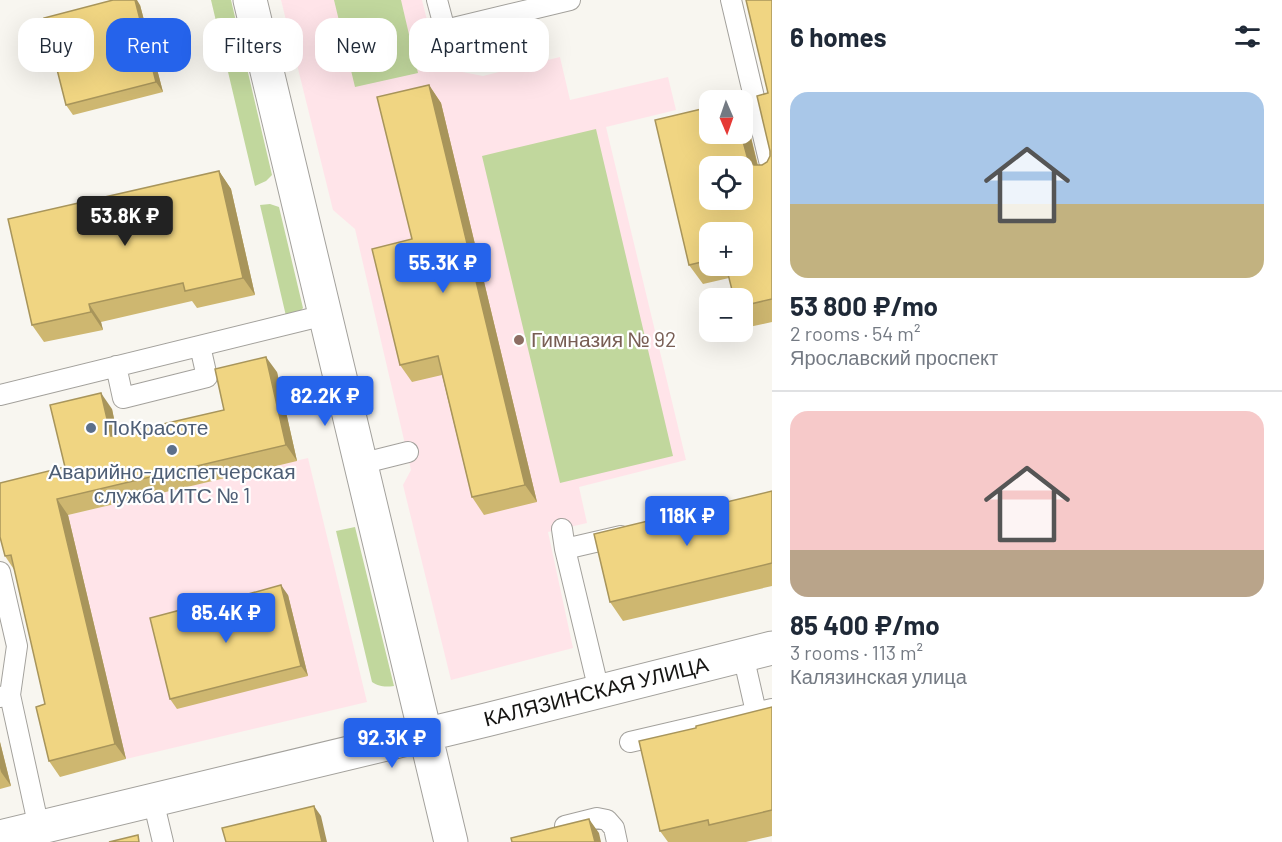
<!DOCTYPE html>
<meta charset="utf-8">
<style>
body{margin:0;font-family:Barlow,sans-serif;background:#f2f2f3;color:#1f2937;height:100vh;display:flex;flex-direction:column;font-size:22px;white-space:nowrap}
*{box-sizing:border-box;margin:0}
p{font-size:20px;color:#747a83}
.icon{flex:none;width:33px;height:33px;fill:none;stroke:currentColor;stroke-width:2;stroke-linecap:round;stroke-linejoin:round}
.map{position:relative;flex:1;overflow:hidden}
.details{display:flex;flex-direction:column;background:#fff;width:510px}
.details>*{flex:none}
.banner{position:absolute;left:18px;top:18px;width:570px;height:54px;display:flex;gap:12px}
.needle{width:39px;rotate:178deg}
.buttons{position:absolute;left:699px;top:90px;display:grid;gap:12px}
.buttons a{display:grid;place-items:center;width:54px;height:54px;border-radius:12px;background:#fff;box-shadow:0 6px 24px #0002;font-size:30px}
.price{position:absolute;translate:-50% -51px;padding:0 14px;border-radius:6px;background:#2563eb;color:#fff;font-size:20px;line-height:39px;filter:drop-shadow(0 2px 3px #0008)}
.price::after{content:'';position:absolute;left:50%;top:36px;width:18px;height:14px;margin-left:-9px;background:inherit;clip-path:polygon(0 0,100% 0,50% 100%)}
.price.on{background:#222;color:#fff}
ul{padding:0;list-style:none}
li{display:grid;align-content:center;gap:12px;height:318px;padding:0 18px}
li+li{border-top:2px solid #e0e1e3}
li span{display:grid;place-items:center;height:186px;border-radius:18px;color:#555}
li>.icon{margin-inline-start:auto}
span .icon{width:108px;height:108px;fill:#fffc;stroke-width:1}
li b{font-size:26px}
h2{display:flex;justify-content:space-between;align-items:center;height:72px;padding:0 18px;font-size:26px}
.pill{padding:0 21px;border-radius:18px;background:#fff;box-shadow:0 6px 24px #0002;font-size:21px;line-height:54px}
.pill.on{background:#2563eb;color:#fff}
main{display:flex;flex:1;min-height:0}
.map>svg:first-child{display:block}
.education{fill:#ffe4e9}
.green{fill:#c1d79d}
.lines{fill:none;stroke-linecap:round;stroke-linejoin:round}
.service-casing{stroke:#a3a19c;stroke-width:22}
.minor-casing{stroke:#a3a19c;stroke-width:35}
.service{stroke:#fff;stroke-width:20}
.minor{stroke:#fff;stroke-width:33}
.wall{fill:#ceb770;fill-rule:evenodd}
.shaded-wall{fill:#a8955b}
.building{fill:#f0d582;stroke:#a8955b;stroke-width:1.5;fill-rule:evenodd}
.education-dot{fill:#8d6e63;stroke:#fff;stroke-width:2}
.service-dot{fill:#5c6f8a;stroke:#fff;stroke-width:2}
.labels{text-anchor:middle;stroke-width:4.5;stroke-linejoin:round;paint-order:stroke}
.education-label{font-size:21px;fill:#785e54;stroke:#fff;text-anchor:start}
.service-label{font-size:21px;fill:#4e5e75;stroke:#fff;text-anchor:start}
.street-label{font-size:21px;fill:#161513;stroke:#fff}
</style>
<main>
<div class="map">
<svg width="772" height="842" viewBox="0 0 772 842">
<rect width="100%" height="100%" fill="#f8f6f0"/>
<path class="education" d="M 281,0 L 422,0 L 434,48 L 452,70 L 483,76 L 560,57 L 570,100 L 668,77 L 676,110 L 606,127 L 686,460 L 579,487 L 587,523 L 548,532 L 573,648 L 451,680 L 403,485 L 411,470 L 355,229 L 333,210 Z
M 308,458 L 367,702 L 126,759 L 68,515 Z"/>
<path class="green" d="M 211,0 L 231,0 L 272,175 L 266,181 L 255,186 Z
M 334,0 L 401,0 L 418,73 L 355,87 Z
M 596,129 L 673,456 L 560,483 L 482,156 Z
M 270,204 L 279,207 L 303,308 L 299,313 L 286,316 L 260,205 Z
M 355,527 L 394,686 C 385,687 380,687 372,682 L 336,531 Z"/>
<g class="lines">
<defs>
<path id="service" d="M 437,0 L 445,30 L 570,0
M 731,0 L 772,173
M 116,366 L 123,398 L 207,377 L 200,346
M 0,395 L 325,315
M 360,464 L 408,452
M 562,529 L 565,549
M 0,572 L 17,646 L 10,695
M 743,655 L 756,712
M 599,691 L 565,549 L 621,536
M 0,697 L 10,695 L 39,828
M 630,742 L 772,709
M 153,800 L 163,842
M 565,826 L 597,818 L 607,820 L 614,828 L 617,842"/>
<path id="minor" d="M 250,0 L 451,842
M 0,837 L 486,720 L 772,648"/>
</defs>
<use href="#service" class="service-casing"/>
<use href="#minor" class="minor-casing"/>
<use href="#service" class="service"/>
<use href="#minor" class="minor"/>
</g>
<path class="wall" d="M 772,0 L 772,322 L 749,327 L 742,317 L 742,306 L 729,278 L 703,284 L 689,265 L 747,121 L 758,165 L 762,165 L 767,162 L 770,156 L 768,93 ZM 710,232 L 742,266 L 710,266 Z
M 140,5 L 163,92 L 73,115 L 66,105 Z
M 429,85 L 441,103 L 537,502 L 484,515 L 472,497 L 442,375 L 412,382 L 400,365 L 412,239 Z
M 219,171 L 231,189 L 255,295 L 197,308 L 192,301 L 101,322 L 103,330 L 44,342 L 32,325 Z
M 277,372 L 297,461 L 68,515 L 126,759 L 60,777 L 49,761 L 45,704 L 15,571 L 5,556 L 65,467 L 112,409 L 117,435 L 224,410 Z
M 772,491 L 772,586 L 623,621 L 610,602 Z
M 288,595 L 308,676 L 177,709 L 170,699 L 188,608 L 195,618 Z
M 772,707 L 772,836 L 746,842 L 668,842 L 660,831 L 696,728 Z
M 0,742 L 11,786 L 0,789 Z"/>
<path class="shaded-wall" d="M 135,0 L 137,0 L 140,5 L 163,92 L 156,82 Z
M 429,85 L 441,103 L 537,502 L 525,485 Z
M 742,114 L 747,121 L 760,176 L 747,156 L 741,134 L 742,134 Z
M 219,171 L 231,189 L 255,295 L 243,278 Z
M 89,304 L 101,322 L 103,330 L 91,312 Z
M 266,357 L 277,372 L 297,461 L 286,445 Z
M 101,393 L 112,409 L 121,451 L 111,436 Z
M 57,499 L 68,515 L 126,759 L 115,744 Z
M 281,585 L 288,595 L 308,676 L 301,666 Z
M 188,608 L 195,618 L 191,619 Z
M 0,742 L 11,786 L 1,772 L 0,768 Z
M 314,806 L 321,816 L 327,842 L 322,842 Z
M 589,819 L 599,833 L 601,842 L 595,842 Z"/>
<path class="building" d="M 113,0 L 135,0 L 156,82 L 66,105 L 44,18 Z
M 746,0 L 772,0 L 772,299 L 742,306 L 742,298 L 734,298 L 726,266 L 742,266 L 742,232 L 710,232 L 710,260 L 689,265 L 655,120 L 710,107 L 710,134 L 741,134 L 747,156 L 749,161 L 754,165 L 762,165 L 767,162 L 770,156 L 770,151 L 757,96 L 768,93 ZM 710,166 L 742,166 L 742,200 L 710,200 Z
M 429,85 L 525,485 L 472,497 L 438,356 L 400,365 L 372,249 L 412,239 L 377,97 Z
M 219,171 L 243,278 L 185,291 L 183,283 L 89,304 L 91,312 L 32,325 L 8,219 Z
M 266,357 L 286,445 L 57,499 L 115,744 L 49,761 L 36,707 L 45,704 L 11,555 L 5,556 L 0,537 L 0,483 L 65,467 L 50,405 L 101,393 L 111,436 L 224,410 L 215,369 Z
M 772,491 L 772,563 L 610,602 L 594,534 Z
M 281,585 L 301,666 L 170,699 L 150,618 L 188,608 L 191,619 L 243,606 L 241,596 Z
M 772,707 L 772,810 L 709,825 L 708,820 L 660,831 L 639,741 L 696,728 L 696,726 Z
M 314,806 L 322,842 L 226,842 L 222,828 Z
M 589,819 L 595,842 L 512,842 L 511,838 Z
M 138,835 L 139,842 L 109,842 Z"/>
<circle class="education-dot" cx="519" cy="340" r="6"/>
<g class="service-dot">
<circle cx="91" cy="428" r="6"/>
<circle cx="172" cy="450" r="6"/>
</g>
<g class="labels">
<g class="education-label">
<text x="531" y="347">Гимназия № 92</text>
</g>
<g class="service-label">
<text x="103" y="435">ПоКрасоте</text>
<text x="172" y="479" text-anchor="middle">Аварийно-диспетчерская<tspan x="172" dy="24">служба ИТС № 1</tspan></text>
</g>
<g class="street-label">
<text transform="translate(596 692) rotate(-14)" y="7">КАЛЯЗИНСКАЯ УЛИЦА</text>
</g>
</g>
</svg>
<div class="buttons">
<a><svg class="needle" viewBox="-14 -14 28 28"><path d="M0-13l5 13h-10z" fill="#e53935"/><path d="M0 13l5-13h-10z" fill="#747a83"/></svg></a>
<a><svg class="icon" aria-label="locate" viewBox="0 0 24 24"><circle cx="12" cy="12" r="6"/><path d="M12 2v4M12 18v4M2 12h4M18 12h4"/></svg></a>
<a>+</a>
<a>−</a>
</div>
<b class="price on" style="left:125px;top:247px">53.8K ₽</b>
<b class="price" style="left:443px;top:294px">55.3K ₽</b>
<b class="price" style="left:325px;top:427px">82.2K ₽</b>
<b class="price" style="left:687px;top:547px">118K ₽</b>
<b class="price" style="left:226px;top:644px">85.4K ₽</b>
<b class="price" style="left:392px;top:769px">92.3K ₽</b>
<div class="banner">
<a class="pill">Buy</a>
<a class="pill on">Rent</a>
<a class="pill">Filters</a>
<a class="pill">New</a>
<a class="pill">Apartment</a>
</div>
</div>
<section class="details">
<h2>6 homes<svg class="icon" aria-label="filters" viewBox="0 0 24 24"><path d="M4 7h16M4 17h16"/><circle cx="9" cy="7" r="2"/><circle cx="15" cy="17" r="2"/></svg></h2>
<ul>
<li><span style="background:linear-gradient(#a9c7e8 60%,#c2b280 0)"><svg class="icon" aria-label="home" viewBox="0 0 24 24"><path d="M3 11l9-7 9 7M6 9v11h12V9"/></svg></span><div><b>53 800 ₽/mo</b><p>2 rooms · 54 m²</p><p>Ярославский проспект</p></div></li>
<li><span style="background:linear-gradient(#f6c9c9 75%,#b9a48a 0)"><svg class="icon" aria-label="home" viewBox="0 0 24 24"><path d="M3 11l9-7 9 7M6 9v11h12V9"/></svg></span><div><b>85 400 ₽/mo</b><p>3 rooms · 113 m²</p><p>Калязинская улица</p></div></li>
</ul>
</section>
</main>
